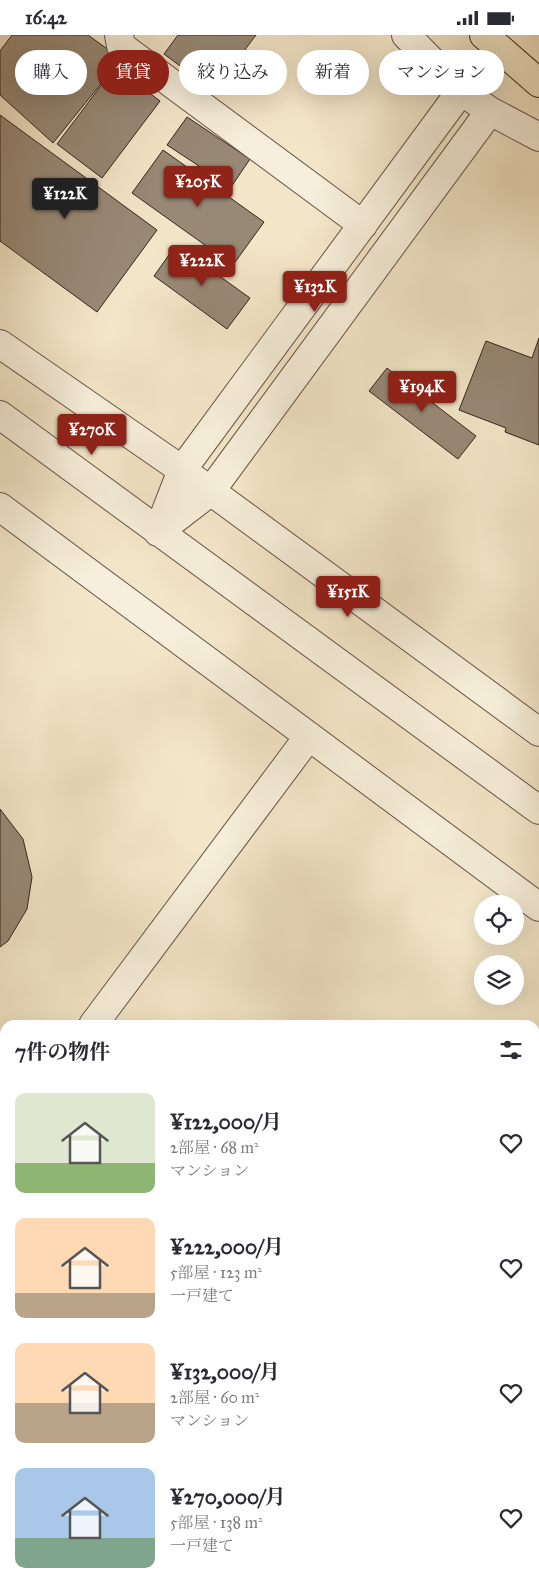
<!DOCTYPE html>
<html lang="ja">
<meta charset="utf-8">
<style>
body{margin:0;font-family:"IM FELL Great Primer","Noto Serif JP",serif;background:#f2f2f3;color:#2b2b33;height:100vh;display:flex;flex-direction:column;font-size:19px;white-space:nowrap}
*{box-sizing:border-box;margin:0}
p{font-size:16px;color:#7c7c81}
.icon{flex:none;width:28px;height:28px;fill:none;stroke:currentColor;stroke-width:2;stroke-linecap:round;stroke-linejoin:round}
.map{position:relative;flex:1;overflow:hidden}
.sheet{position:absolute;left:0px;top:985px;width:540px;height:571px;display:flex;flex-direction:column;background:#fff;border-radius:15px 15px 0 0;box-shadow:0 5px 20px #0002}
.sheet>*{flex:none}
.hud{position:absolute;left:15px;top:15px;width:510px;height:45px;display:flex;gap:10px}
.controls{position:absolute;left:474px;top:860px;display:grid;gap:10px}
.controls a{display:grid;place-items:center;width:50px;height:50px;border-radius:50%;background:#fff;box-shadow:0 5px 20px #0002;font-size:25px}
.price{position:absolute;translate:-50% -42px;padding:0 11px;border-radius:5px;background:#8f2418;color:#fff;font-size:16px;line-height:32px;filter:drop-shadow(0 1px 2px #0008)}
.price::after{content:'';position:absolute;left:50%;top:30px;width:15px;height:11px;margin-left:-8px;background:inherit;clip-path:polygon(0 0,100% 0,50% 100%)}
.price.current{background:#222;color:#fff}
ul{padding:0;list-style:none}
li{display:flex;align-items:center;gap:15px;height:125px;padding:0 15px}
li span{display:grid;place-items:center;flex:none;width:140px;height:100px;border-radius:10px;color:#555}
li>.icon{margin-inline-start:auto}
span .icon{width:60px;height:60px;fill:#fffc;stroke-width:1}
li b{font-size:21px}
h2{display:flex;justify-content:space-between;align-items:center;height:60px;padding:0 15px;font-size:21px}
.chip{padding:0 18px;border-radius:22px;background:#fff;box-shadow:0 5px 20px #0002;font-size:18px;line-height:45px}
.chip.current{background:#8f2418;color:#fff}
.status{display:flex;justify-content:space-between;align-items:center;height:35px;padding:0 25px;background:#fff;direction:ltr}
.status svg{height:14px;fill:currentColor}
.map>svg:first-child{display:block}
.building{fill:#988976;stroke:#36241d}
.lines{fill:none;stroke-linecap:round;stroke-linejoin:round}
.minor-casing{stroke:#655448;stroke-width:30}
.highway-casing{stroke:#36241d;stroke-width:30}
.minor{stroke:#f7efdb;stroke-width:28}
.highway{stroke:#f3e6c8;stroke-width:28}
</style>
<div class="status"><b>16:42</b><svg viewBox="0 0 49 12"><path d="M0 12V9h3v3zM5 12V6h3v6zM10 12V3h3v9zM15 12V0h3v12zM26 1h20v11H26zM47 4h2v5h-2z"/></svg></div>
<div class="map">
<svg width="539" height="1556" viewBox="0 0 539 1556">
<rect width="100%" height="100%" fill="#f3e6c8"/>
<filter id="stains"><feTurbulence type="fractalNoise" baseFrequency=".004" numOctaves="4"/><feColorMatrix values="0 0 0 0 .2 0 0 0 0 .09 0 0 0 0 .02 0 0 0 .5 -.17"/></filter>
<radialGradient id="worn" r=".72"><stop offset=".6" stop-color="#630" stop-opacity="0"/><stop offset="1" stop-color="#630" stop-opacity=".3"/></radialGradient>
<path class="building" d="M 12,0 L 88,0 L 121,24 L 53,108 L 0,60 L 0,16 Z
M 178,0 L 256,0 L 214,56 L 164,19 Z
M 115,32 L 160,66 L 102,143 L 57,109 Z
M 0,80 L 157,195 L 97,277 L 0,206 Z
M 187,82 L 250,124 L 231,152 L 167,110 Z
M 163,115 L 264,187 L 233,230 L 132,158 Z
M 176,210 L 250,263 L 227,294 L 154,241 Z
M 539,303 L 539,410 L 505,397 L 506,393 L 459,375 L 486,306 L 532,323 Z
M 387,333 L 476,401 L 458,424 L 369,356 Z
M 0,774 L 23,804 L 32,842 L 27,874 L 8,906 L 0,912 Z
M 539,1228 L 539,1502 L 535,1500 L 535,1229 Z"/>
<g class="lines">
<defs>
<path id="minor" d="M 119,0 L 121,11 L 363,190
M 406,0 L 461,56 L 490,76 L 539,102
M 0,309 L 182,435 L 539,697
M 0,380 L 539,775
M 0,472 L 539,872
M 158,497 L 210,457 L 490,76
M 158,497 L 182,435 L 461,56
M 93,990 L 309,701
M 0,1065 L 5,1069
M 0,1114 L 5,1107
M 0,1252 L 5,1256
M 405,1551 L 411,1556
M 336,1556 L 340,1551"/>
<path id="highway" d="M 484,0 L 539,48"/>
</defs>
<use href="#minor" class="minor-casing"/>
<use href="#highway" class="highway-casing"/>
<use href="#minor" class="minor"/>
<use href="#highway" class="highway"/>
</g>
<rect width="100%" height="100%" filter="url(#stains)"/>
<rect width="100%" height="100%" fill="url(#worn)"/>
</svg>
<div class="controls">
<a><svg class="icon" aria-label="locate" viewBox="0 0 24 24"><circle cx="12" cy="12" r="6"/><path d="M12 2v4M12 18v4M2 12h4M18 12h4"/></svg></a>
<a><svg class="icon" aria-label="layers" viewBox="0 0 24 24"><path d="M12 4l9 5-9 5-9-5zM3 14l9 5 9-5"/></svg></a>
</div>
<b class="price" style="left:198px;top:173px">¥205K</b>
<b class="price current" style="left:65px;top:185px">¥122K</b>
<b class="price" style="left:202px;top:252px">¥222K</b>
<b class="price" style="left:315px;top:278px">¥132K</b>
<b class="price" style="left:422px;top:378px">¥194K</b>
<b class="price" style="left:92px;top:421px">¥270K</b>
<b class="price" style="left:348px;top:583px">¥151K</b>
<div class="hud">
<a class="chip">購入</a>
<a class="chip current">賃貸</a>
<a class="chip">絞り込み</a>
<a class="chip">新着</a>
<a class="chip">マンション</a>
</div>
<section class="sheet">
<h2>7件の物件<svg class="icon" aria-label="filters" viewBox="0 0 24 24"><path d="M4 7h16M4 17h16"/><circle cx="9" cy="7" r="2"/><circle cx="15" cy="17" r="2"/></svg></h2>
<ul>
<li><span style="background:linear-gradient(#dfe7d0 70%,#8fb573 0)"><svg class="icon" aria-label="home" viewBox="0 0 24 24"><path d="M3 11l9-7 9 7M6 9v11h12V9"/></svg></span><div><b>¥122,000/月</b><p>2部屋 · 68 m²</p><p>マンション</p></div><svg class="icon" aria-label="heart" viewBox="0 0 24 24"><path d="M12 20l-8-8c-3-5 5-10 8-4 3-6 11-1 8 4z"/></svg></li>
<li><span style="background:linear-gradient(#ffd9b3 75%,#b9a48a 0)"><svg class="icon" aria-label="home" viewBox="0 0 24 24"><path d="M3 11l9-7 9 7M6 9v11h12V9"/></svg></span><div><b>¥222,000/月</b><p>5部屋 · 123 m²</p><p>一戸建て</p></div><svg class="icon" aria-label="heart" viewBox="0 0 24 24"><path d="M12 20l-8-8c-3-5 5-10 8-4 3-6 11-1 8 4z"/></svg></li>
<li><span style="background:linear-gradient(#ffd9b3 60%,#b9a48a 0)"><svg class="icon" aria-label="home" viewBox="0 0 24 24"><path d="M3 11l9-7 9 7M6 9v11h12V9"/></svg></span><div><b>¥132,000/月</b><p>2部屋 · 60 m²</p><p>マンション</p></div><svg class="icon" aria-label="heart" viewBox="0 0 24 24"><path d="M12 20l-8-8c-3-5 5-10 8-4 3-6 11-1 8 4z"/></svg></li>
<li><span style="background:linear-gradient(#a9c7e8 70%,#7fa58c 0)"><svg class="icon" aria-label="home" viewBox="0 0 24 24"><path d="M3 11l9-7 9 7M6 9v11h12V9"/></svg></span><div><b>¥270,000/月</b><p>5部屋 · 138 m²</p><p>一戸建て</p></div><svg class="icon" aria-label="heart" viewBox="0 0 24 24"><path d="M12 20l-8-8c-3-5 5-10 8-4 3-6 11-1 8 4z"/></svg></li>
</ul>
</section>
</div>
